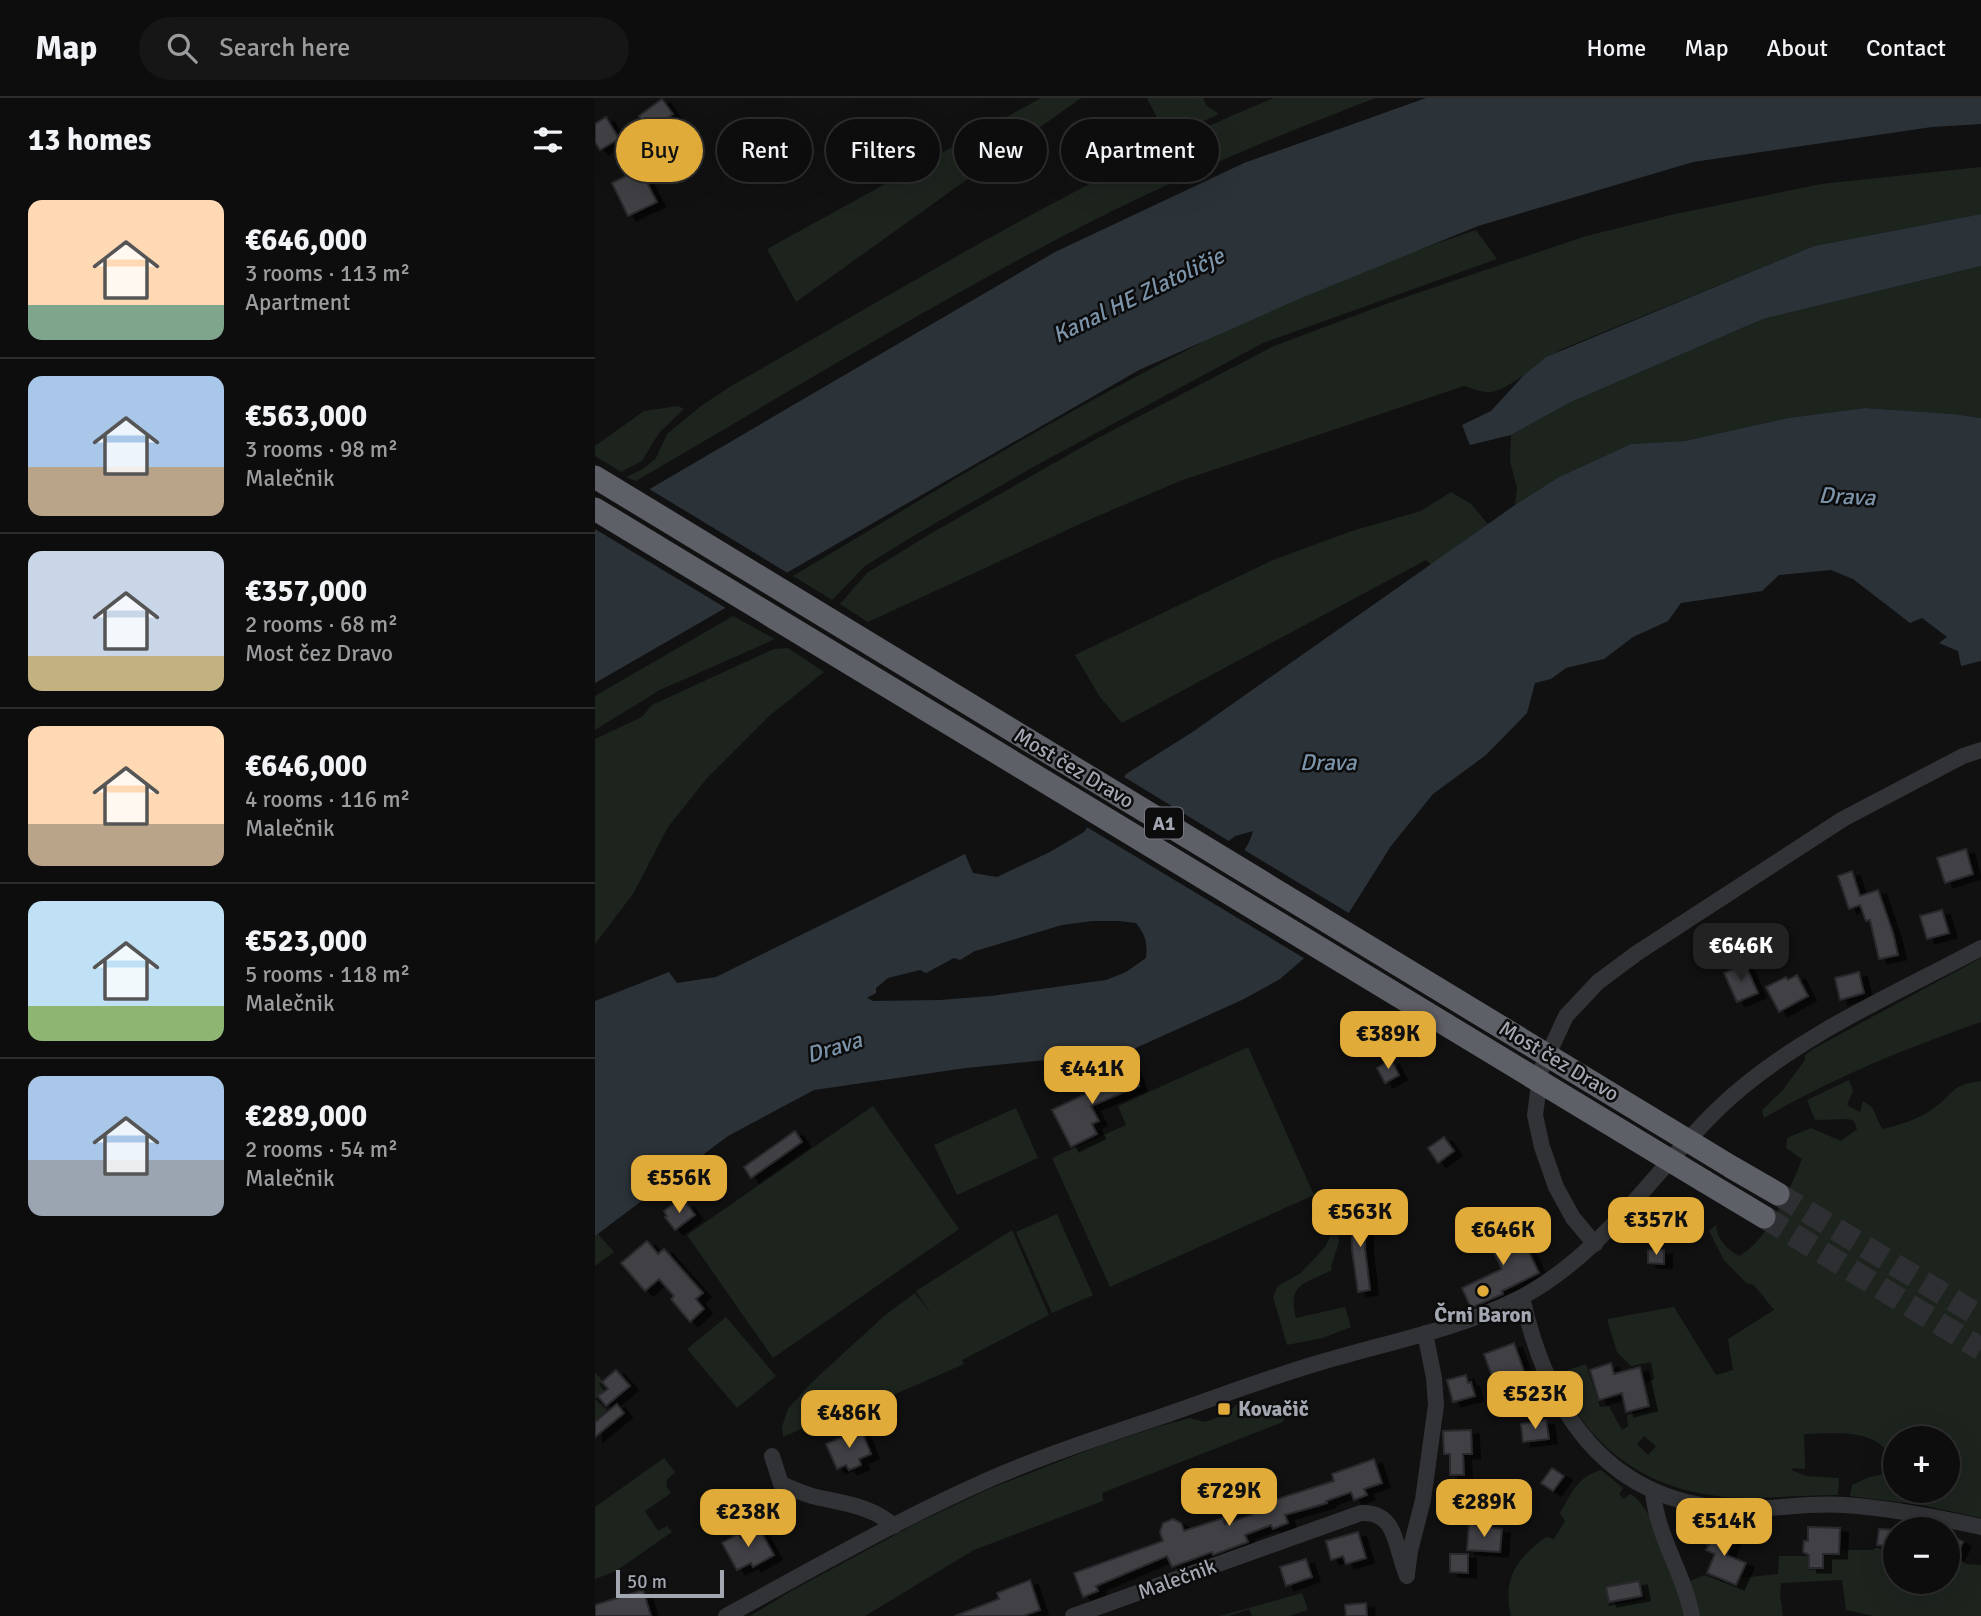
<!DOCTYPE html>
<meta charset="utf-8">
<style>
body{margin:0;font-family:Signika,sans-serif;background:#161617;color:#f1f3f6;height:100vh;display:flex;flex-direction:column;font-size:26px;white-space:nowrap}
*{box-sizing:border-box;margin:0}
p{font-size:23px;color:#9a9c9e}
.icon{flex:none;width:38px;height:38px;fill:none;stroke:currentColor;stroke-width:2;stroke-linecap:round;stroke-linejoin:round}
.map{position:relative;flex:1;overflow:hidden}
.sheet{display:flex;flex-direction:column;background:#0d0d0e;width:595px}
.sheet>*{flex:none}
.top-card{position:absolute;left:21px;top:21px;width:665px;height:63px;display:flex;gap:14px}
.controls{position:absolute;left:1288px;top:1328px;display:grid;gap:14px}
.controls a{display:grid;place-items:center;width:77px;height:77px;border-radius:50%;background:#0d0d0e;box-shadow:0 7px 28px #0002,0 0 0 2px #2d2d2e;font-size:35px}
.scale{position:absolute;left:21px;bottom:18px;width:108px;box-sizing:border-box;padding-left:7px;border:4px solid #a3a7b1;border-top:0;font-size:19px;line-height:24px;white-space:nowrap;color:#a3a7b1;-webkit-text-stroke:5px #0c0c0d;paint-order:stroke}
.price{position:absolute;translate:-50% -60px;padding:0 16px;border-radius:14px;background:#e1ab39;color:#111;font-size:23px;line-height:46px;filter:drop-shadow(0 2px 4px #0008)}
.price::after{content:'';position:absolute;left:50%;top:42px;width:21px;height:16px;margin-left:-10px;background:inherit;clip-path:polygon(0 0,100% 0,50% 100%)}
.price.current{background:#222;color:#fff}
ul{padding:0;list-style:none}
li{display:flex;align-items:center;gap:21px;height:175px;padding:0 28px}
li+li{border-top:2px solid #2d2d2e}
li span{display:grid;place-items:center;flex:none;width:196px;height:140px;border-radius:14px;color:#555}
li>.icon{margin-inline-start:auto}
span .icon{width:84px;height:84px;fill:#fffc;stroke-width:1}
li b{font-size:30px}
h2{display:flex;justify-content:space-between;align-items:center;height:84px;padding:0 28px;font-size:30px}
.tag{padding:0 24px;border-radius:32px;background:#0d0d0e;box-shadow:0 7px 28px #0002,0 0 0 2px #2d2d2e;font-size:24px;line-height:63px}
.tag.current{background:#e1ab39;color:#111}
header{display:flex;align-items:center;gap:42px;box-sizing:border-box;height:98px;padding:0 35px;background:#0d0d0e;border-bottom:2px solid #2d2d2e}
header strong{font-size:33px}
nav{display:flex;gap:38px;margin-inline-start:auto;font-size:24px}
.search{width:490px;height:63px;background:#161617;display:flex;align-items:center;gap:18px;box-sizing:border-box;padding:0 24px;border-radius:38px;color:#9a9c9e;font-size:26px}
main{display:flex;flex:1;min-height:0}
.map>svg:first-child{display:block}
.green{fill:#1d241e;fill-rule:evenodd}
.water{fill:#2b3339;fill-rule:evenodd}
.pier{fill:#111112}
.building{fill:#404145;stroke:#2b2b2e;stroke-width:2;filter:url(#shadow)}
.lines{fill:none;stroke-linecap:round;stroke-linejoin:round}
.highway-tunnel{stroke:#2e2f32;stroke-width:23;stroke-dasharray:23 11;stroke-linecap:butt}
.minor{stroke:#323336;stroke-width:16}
.highway{stroke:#5e6067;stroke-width:23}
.highway-bridge{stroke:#5e6067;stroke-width:23}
.poi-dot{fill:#e1ab39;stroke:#0c0c0d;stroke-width:2.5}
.labels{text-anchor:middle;stroke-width:5;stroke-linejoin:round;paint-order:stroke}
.shield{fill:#0c0c0d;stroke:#767880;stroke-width:2}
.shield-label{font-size:19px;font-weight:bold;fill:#a3a7b1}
.street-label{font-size:21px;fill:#a3a7b1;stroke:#0c0c0d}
.poi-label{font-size:21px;font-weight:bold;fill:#a3a7b1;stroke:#0c0c0d}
.water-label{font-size:23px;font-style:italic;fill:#7c94aa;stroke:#0c0c0d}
</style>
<header>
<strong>Map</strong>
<div class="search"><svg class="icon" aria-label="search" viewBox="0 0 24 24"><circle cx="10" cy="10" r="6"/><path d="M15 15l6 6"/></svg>Search here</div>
<nav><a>Home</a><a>Map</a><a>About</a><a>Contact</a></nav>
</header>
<main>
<section class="sheet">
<h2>13 homes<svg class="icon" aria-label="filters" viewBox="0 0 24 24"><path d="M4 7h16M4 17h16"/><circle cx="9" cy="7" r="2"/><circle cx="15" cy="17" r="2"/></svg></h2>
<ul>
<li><span style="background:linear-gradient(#ffd9b3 75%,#7fa58c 0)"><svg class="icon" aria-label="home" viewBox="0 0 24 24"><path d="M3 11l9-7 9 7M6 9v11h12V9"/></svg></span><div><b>€646,000</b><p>3 rooms · 113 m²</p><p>Apartment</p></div></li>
<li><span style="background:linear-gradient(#a9c7e8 65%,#b9a48a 0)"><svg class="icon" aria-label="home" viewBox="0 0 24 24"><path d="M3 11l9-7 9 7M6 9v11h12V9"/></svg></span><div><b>€563,000</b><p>3 rooms · 98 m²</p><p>Malečnik</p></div></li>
<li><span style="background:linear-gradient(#c9d6e8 75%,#c2b280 0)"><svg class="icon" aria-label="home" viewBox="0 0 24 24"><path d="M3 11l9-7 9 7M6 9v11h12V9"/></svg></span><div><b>€357,000</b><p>2 rooms · 68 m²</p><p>Most čez Dravo</p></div></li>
<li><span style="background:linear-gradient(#ffd9b3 70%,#b9a48a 0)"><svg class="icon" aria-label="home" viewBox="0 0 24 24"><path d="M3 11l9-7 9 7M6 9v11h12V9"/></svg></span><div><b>€646,000</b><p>4 rooms · 116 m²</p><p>Malečnik</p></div></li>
<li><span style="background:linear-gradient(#bfe0f5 75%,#8fb573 0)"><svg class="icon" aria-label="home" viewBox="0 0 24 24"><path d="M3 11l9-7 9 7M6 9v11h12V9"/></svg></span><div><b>€523,000</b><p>5 rooms · 118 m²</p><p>Malečnik</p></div></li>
<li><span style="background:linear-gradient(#a9c7e8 60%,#9aa5b1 0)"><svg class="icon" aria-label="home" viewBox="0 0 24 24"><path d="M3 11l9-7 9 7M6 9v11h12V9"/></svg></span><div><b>€289,000</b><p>2 rooms · 54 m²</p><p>Malečnik</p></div></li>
</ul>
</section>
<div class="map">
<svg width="1386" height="1518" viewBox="0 0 1386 1518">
<defs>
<filter id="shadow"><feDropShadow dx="8" dy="4.5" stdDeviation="0" flood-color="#0009"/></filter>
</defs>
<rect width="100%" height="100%" fill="#111112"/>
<path class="green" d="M 446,0 L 486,0 L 201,204 L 172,151 Z
M 552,0 L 608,0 L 611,7 L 624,16 L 572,40 Z
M 679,0 L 781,0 C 658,46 538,99 423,162 C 294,232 168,309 41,383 L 31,379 L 48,371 L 61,360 L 72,336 L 106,308 L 136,288 C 314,187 490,77 679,0 Z
M 1386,69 L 1386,116 L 1219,148 L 967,251 C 947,261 916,291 896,294 C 889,295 876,290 869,288 L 585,383 L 498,420 L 273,524 L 245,506 L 272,475 L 335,436 L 503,340 L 679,248 L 802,202 L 991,138 L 1080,116 L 1226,86 Z
M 881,132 L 902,161 L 668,245 L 438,369 L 320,437 L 270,468 L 237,502 L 198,478 C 378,371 557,258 752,178 C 794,161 838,147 881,132 Z
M 1386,168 L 1386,320 L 1359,316 L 1270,310 L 1193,320 L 1090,343 L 1036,346 L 964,379 L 920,407 L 922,390 L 915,363 L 916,337 L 976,304 L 1168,221 Z
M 83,308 L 89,311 L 64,335 L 47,363 L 26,374 L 0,358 L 0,348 L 49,313 Z
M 856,394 L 876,406 L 893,426 L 837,467 L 831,462 L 527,625 L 505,599 L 480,557 L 678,462 L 757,433 L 826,413 Z
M 138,518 L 180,541 L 65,592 L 0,632 L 0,598 Z
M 193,550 L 229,574 L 173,619 L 112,680 L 73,729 L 38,796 L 0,846 L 0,641 L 47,619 L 57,607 L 179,551 Z
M 1386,860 L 1386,924 C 1311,950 1237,980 1169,1020 L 1167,1012 L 1187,993 L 1210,962 L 1210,957 L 1218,951 Z
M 653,949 L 719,1097 L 515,1189 L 457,1060 L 531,1027 L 523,1008 Z
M 1254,982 L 1258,993 L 1252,1007 L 1265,1014 L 1268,1003 L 1277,1009 L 1287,1031 C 1305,1027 1324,1021 1339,1010 C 1361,994 1355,987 1386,983 L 1386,1420 L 1326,1407 L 1255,1398 L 1257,1387 L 1274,1379 L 1294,1375 L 1297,1365 C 1287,1328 1239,1336 1209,1336 L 1210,1371 L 1198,1370 L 1196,1372 L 1211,1378 L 1244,1380 L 1243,1397 C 1216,1397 1189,1399 1162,1400 C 1070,1402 998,1362 961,1276 L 991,1266 L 1005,1309 L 1014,1308 L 1027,1332 L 1033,1328 L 1032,1317 L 1054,1313 L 1049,1287 L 1059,1281 L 1056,1264 L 1036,1268 L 1022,1254 L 1012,1221 L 1079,1209 L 1121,1277 L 1138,1272 L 1133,1241 L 1179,1212 L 1159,1187 L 1151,1185 L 1129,1162 L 1114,1133 L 1121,1127 C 1122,1142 1132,1151 1144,1158 C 1172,1144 1196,1090 1207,1061 L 1191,1050 L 1192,1040 L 1216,1030 L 1246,1043 L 1262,1031 L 1259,1023 L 1253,1021 L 1220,1022 L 1212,1002 ZM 1049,1338 L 1061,1348 L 1053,1357 L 1042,1346 ZM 1300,1340 L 1353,1340 L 1353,1393 L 1300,1393 Z
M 278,1008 L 364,1131 L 178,1260 L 92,1137 Z
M 421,1010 L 443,1060 L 362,1097 L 339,1047 Z
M 742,1100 L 744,1144 L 736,1168 L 737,1172 C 709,1186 692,1186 701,1220 L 750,1209 L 756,1229 L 728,1240 L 692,1247 L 678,1199 L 683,1188 L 706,1175 L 730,1149 L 735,1139 L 728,1103 Z
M 462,1116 L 498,1197 L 457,1215 L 421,1134 Z
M 417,1132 L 454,1217 L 367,1262 L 369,1266 L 289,1301 L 286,1296 L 188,1339 L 187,1329 L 193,1311 L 215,1286 L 289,1218 L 320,1195 L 336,1216 L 321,1193 Z
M 3,1136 L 19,1154 L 0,1168 L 0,1138 Z
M 131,1219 L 181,1278 L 142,1310 L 92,1251 Z
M 0,1274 L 8,1283 L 4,1286 L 9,1293 L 0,1301 L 12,1312 L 0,1323 Z
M 645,1303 L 652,1310 L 681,1304 C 688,1310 690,1314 688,1324 L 507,1395 L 508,1403 L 379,1452 L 270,1518 L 155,1518 L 198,1492 L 324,1424 L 394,1391 L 504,1348 L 562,1329 L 595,1320 L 610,1324 L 632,1316 Z
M 69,1360 L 80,1374 L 72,1382 L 71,1388 L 76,1395 L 50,1413 L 63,1433 L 72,1428 L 77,1434 L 21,1473 L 0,1481 L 0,1409 Z
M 1006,1372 L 1028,1390 L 1024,1396 L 1029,1401 L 1035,1396 C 1061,1409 1082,1489 1092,1518 L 916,1518 C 907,1480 922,1461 951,1439 L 959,1441 L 970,1423 L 965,1415 C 977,1395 982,1379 1006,1372 ZM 1045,1483 L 1050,1501 L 1014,1508 L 1010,1488 Z
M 1281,1450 L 1300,1452 L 1300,1484 L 1353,1484 L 1353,1456 L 1372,1466 L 1386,1467 L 1386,1518 L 1279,1518 L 1251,1512 L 1247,1482 L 1186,1485 L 1185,1497 L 1188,1518 L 1101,1518 L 1093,1484 L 1109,1477 L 1142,1489 L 1145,1480 L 1183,1476 L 1184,1458 L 1213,1458 L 1214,1472 L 1228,1470 L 1228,1458 L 1246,1456 L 1246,1452 L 1277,1452 Z
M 707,1495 L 713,1512 L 694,1518 L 657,1518 L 654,1511 L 634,1518 L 625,1518 Z"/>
<path class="water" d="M 831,0 L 1386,0 L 1386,26 L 1337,29 L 1098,64 L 883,128 L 706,200 L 544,272 L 0,585 L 0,423 L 460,154 L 649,65 Z
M 1386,116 L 1386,168 L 1168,221 L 976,304 L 916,337 L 875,347 L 867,327 L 896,313 L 928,278 L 951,259 L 1219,148 Z
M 1270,310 L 1359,316 L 1386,320 L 1386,563 L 1366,568 L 1363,553 L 1344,545 L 1352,539 L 1327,520 L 1315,525 L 1258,481 L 1236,472 L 1184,477 L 1167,493 L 1086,505 L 1073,523 L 1038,539 L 1009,561 L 971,570 L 956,581 L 940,585 L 932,615 L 891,657 L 838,696 L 796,748 L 745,829 L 685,881 L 649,901 L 532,954 L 371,970 L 219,992 L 133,1038 L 0,1138 L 0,903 L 74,874 L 82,885 L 121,879 L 370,756 L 378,775 L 402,779 L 455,754 L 489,734 L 531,676 L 599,633 L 920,407 L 964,379 L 1036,346 L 1090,343 L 1193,320 ZM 658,733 C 652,757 633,770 615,785 L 598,772 L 640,738 ZM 497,823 L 524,823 L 541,825 C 550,836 553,845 551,860 L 531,874 L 511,882 L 396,898 L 345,902 L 278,903 L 272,900 L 281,895 L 281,890 L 293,880 L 325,872 L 331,875 L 359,860 L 365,862 L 380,853 L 467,827 Z"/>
<path class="pier" d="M 51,389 L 196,477 L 134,512 L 0,431 L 0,419 Z
M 526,677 L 637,745 L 602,774 L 614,782 L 641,760 L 646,750 L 757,817 L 748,831 L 712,862 L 490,728 Z"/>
<path class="building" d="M 67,1 L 78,16 L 55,33 L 44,18 Z
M 11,19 L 24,41 L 5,52 L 0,44 L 0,26 Z
M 45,71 L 62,104 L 33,118 L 17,85 Z
M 1371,751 L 1378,776 L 1350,785 L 1342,760 Z
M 1257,773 L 1265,798 L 1283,792 L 1298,835 L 1303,857 L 1284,861 L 1275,822 L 1271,823 L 1265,807 L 1254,811 L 1243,778 Z
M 1347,812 L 1354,835 L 1332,841 L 1325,818 Z
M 1150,866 L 1163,895 L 1142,904 L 1129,875 Z
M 1264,874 L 1269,895 L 1245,902 L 1240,880 Z
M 1202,877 L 1213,898 L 1184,914 L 1171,889 L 1191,879 L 1193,882 Z
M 796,962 L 804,977 L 790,985 L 782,970 Z
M 537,969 L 544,988 L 496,1008 L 504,1023 L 497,1026 L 502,1036 L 476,1049 L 457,1012 L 501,991 L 498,985 Z
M 200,1033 L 207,1044 L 156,1080 L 149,1069 Z
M 849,1039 L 859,1053 L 843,1065 L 833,1050 Z
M 84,1102 L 87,1108 L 91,1105 L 100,1117 L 80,1132 L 70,1119 L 72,1118 L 69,1113 Z
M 756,1110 L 770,1110 L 770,1151 L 775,1192 L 763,1194 L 757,1152 Z
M 920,1125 L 944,1175 L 907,1193 L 908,1196 L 876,1210 L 867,1190 L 907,1171 L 891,1139 Z
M 52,1143 L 63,1156 L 69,1151 L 108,1195 L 101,1201 L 109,1211 L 95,1224 L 76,1201 L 79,1198 L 64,1181 L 50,1193 L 26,1165 Z
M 1053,1152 L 1069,1152 L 1069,1166 L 1053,1165 Z
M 919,1245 L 930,1276 L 900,1286 L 889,1256 Z
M 1016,1265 L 1019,1276 L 1045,1269 L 1054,1308 L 1031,1314 L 1027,1295 L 1004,1302 L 995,1272 Z
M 21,1272 L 35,1288 L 11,1308 L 3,1298 L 13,1291 L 7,1284 Z
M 871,1277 L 873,1285 L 876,1284 L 880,1298 L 858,1304 L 852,1282 Z
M 22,1306 L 29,1315 L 0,1339 L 0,1324 Z
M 951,1322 L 954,1341 L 928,1344 L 926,1326 Z
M 266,1331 L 276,1356 L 264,1361 L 266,1367 L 254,1372 L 251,1367 L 242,1371 L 231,1346 Z
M 876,1332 L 877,1356 L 868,1356 L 869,1377 L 855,1377 L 855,1356 L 849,1356 L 848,1333 Z
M 779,1361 L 787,1385 L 769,1391 L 772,1397 L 759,1402 L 756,1394 L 731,1403 L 732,1405 L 690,1417 L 693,1425 L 678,1431 L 676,1427 L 650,1437 L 653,1444 L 618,1457 L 617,1454 L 577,1469 L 572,1458 L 501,1488 L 503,1493 L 488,1499 L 479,1475 L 568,1443 L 565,1434 L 568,1425 L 578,1421 L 586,1425 L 589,1433 L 628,1420 L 630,1426 L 657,1417 L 654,1410 L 739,1383 L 737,1376 Z
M 957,1370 L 969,1378 L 958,1393 L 946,1385 Z
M 874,1426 L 907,1431 L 905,1454 L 872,1452 Z
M 1213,1429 L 1245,1430 L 1244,1456 L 1228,1456 L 1228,1470 L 1214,1470 L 1214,1457 L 1208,1454 L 1209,1443 L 1213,1443 Z
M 164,1430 L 179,1457 L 158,1469 L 156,1465 L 142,1472 L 127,1445 L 143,1436 L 146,1440 Z
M 1121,1431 L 1139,1438 L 1131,1457 L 1151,1465 L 1141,1487 L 1112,1475 L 1120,1456 L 1111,1452 L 1114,1447 L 1111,1446 Z
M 1284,1431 L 1300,1432 L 1300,1449 L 1282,1447 Z
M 763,1434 L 771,1460 L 751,1466 L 748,1458 L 736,1462 L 731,1443 Z
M 1353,1436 L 1368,1444 L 1361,1458 L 1353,1454 Z
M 855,1456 L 873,1456 L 873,1475 L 855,1474 Z
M 711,1461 L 717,1479 L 691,1488 L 685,1469 Z
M 435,1482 L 445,1512 L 428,1518 L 360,1518 L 404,1501 L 402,1495 Z
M 1044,1483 L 1047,1498 L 1014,1504 L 1011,1489 Z
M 48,1492 L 56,1518 L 0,1518 L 0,1507 Z
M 771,1505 L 772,1518 L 751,1518 L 750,1507 Z"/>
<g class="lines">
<path class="highway-tunnel" d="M 1183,1096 L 1386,1219
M 1169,1119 L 1386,1251"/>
<path class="minor" d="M 1000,1146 L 978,1120 L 961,1089 L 947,1049 L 940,1017 L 946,972 L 971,918 L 1003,884 L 1042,855 L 1248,721 L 1368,658 L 1386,652
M 927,1199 C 953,1315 1013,1407 1143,1411 C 1178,1412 1214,1404 1249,1407 C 1295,1410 1341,1419 1386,1429
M 177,1358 L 186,1386 C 196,1390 206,1395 217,1398 C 246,1405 276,1407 299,1428
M 1058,1393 C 1061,1437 1089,1475 1097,1518
M 812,1476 L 815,1453 L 828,1402 L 841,1307 L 839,1280 L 830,1235
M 131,1518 C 218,1471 304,1421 395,1381 C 450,1357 508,1338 565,1319 C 620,1300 674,1279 730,1263 C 794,1244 863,1231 923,1201 C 1014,1154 1063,1064 1137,998 C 1210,934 1302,895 1386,850
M 478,1518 L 766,1415 C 803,1413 800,1451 812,1478"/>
<path class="highway" d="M 1138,1070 L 1183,1096
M 1109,1083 L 1169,1119"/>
<path class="highway-bridge" d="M 0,379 L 1138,1070
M 0,411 L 1109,1083"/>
</g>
<g class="poi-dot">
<circle cx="888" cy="1193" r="7"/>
<rect x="622" y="1304" width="14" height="14" rx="3.5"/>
</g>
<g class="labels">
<rect class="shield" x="550" y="709.5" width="38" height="31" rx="5"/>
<g class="shield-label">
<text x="569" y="732">A1</text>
</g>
<g class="street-label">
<text transform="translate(479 670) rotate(31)" y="7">Most čez Dravo</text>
<text transform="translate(964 963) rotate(31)" y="7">Most čez Dravo</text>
<text transform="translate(582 1481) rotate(-20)" y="7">Malečnik</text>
</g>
<g class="poi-label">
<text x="888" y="1224">Črni Baron</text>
<text x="643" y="1318" text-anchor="start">Kovačič</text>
</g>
<g class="water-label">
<text transform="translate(543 197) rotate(-26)" y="8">Kanal HE Zlatoličje</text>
<text transform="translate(1252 398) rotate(3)" y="8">Drava</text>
<text x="733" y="672">Drava</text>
<text transform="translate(239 949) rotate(-17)" y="8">Drava</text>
</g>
</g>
</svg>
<div class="controls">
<a>+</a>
<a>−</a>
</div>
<div class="scale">50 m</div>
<b class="price current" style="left:1146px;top:885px">€646K</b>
<b class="price" style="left:793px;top:973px">€389K</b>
<b class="price" style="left:497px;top:1008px">€441K</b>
<b class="price" style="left:84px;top:1117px">€556K</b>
<b class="price" style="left:765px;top:1151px">€563K</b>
<b class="price" style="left:1061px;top:1159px">€357K</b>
<b class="price" style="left:908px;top:1169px">€646K</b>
<b class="price" style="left:940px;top:1333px">€523K</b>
<b class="price" style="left:254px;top:1352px">€486K</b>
<b class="price" style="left:634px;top:1430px">€729K</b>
<b class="price" style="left:889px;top:1441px">€289K</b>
<b class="price" style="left:153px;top:1451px">€238K</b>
<b class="price" style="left:1129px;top:1460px">€514K</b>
<div class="top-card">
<a class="tag current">Buy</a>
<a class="tag">Rent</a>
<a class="tag">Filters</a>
<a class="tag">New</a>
<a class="tag">Apartment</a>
</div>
</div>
</main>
